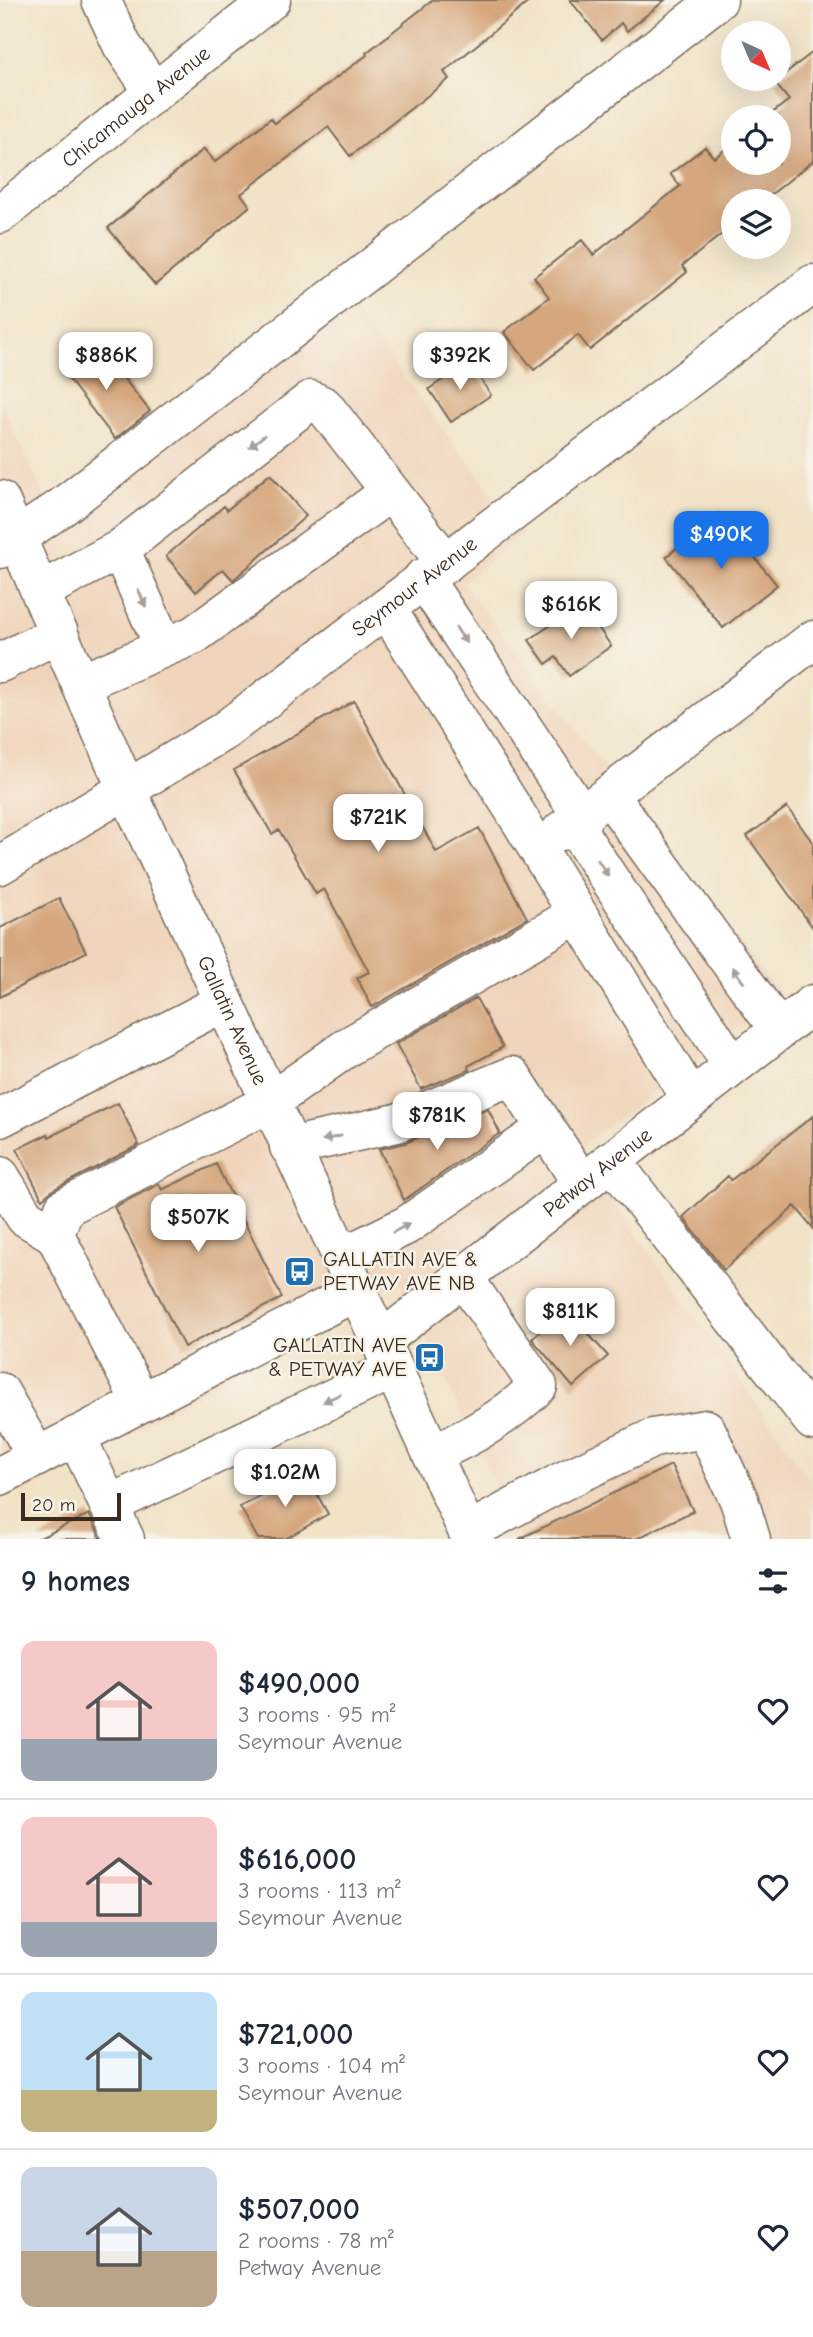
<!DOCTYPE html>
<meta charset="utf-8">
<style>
body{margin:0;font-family:"Comic Neue",sans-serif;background:#f2f2f3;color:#1f2937;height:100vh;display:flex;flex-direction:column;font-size:26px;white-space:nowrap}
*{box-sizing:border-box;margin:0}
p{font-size:23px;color:#747a83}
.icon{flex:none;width:38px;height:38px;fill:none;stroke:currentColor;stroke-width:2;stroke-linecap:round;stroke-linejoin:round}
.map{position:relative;height:1539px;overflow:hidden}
.side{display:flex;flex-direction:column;background:#fff;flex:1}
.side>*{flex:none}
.needle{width:46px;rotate:136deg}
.controls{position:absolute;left:721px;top:21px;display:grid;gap:14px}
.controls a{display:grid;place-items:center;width:70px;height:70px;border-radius:50%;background:#fff;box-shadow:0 7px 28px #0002;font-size:35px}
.scale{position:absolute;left:21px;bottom:18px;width:100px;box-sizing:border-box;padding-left:7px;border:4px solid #3b2a1e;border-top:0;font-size:19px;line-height:24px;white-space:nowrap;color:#3b2a1e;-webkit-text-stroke:5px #f7f3e8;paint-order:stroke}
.price{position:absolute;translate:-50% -60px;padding:0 16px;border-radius:14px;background:#fff;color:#222;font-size:23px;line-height:46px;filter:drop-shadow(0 2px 4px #0008)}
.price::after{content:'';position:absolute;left:50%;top:42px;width:21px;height:16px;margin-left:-10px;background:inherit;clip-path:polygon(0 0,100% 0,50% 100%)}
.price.current{background:#1a73e8;color:#fff}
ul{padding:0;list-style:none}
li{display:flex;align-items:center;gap:21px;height:175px;padding:0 21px}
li+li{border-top:2px solid #e0e1e3}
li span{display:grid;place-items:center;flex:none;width:196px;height:140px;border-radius:14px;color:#555}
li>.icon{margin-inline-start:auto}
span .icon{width:84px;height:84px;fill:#fffc;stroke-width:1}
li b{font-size:30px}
h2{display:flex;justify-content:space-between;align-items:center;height:84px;padding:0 21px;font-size:30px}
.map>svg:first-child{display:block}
.built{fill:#f0d5bc}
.building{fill:#d6a77e}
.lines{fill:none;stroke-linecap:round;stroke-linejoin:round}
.minor-casing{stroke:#7b6b5a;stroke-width:41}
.major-casing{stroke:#7b6b5a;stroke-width:41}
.minor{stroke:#fff;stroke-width:38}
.major{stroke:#fff;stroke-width:38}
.oneway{fill:#a79f9a}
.labels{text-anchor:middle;stroke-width:5;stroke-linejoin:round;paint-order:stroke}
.street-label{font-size:21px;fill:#3b2a1e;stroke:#f7f3e8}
.poi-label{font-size:21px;fill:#3b2a1e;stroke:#f7f3e8;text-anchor:start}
</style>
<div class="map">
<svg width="813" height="1539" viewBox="0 0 813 1539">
<rect width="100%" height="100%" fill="#f7f3e8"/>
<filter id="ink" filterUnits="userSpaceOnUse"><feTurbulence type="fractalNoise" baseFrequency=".0143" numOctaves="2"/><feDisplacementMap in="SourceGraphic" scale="14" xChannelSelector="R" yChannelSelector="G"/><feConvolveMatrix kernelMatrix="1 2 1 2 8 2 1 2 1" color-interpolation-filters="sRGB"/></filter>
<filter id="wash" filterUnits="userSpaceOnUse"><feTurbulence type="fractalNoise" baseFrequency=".00686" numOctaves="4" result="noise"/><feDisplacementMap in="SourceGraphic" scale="28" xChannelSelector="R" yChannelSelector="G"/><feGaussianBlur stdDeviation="1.57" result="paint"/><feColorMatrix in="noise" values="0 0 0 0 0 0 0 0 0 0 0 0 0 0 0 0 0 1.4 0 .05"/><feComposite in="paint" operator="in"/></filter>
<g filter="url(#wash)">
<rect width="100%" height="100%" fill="#f1e3c8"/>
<path class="built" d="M 343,297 L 522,533 L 463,583 L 781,997 L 577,1149 L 813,1484 L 813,1539 L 520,1539 L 399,1280 L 24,1494 L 0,1447 L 0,400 L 55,521 Z"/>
<g id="blocks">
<path class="building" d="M 433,0 L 531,0 L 444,72 L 449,79 L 350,156 L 328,127 L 241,194 L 250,206 L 155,285 L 108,228 L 204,149 L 215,162 L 271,118 L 275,123 L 367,55 L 366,53 Z
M 570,0 L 665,0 L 627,31 L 621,23 L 602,40 Z
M 813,52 L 813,161 L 763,201 L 733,201 L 733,225 L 682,266 L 687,272 L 590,350 L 578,335 L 534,370 L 504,332 L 549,297 L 534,277 L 582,240 L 593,255 L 680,186 L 670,174 L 705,147 L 714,158 L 733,143 L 733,163 L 779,163 L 779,117 L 767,117 L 789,100 L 774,82 Z
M 97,345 L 150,411 L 115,439 L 63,372 Z
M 469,362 L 491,395 L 451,422 L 429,389 Z
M 270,474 L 306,516 L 233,580 L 223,569 L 196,592 L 166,556 L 224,506 L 227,510 Z
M 719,513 L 777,585 L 723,628 L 666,557 Z
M 582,604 L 611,646 L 569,676 L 556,657 L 546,664 L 529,640 Z
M 354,701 L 436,852 L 479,828 L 527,918 L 372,1007 L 357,978 L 369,972 L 324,889 L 316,894 L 279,830 L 272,834 L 234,770 Z
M 787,807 L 813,843 L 813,928 L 747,836 Z
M 59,898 L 86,952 L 0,997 L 0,928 Z
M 476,998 L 503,1047 L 468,1066 L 469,1070 L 421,1089 L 396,1044 Z
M 118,1103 L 139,1145 L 54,1189 L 42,1199 L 17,1149 L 48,1134 L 49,1137 Z
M 488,1109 L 500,1133 L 404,1200 L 379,1149 L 405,1143 Z
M 813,1116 L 813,1228 L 795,1206 L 724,1270 L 683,1217 L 728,1176 L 731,1180 Z
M 216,1164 L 282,1298 L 184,1347 L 114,1207 L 159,1184 L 162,1190 Z
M 565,1308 L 608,1356 L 573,1387 L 532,1339 Z
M 671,1465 L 693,1511 L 636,1539 L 519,1539 Z
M 304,1471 L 328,1514 L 285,1539 L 258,1539 L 240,1507 Z
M 89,1514 L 101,1539 L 38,1539 Z"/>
</g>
</g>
<g filter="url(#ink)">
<use href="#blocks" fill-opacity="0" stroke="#7b6b5a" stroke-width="2"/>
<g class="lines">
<defs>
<g id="minor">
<path d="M 101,0 L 122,45 L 154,92"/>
<path id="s1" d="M 0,214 L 271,0"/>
<path d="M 0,549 L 62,507 L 718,0"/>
<path d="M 120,549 L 164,647"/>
<path d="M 423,578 L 582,816 L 579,833 L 732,1065"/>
<path d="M 41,591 L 120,549 L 311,400 L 324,406 L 446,563"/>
<path d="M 386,608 L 517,815 L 690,1097"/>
<path d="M 0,663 L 59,633"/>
<path d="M 81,683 L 194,635 L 390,492"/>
<path d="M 610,796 L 779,1030"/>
<path d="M 561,831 L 813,640"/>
<path id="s2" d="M 0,865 L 224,731 L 813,284"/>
<path d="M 0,1118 L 224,1002"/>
<path d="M 289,1147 L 397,1123 L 512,1076 L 581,1182"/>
<path d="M 611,1160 L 813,1421"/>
<path d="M 0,1176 L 25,1217 L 55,1235"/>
<path d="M 340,1258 L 407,1225 L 545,1129"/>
<path id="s3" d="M 382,1340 L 813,1004"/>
<path d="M 0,1392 L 37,1457"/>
<path d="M 141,1402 L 55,1235 L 64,1208 L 269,1103 L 349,1046 L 576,915"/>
<path d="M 76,1436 L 125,1539"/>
<path d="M 432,1454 C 473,1436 506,1417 538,1386 L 464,1278"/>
<path d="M 0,1476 L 355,1292"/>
<path d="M 109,1505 L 394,1369"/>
<path d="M 468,1532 L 561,1482 L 653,1438 L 706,1429 L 739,1500 L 751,1539"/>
</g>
<g id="major">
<path id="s4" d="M 0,500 L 127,790 L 471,1539"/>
</g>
</defs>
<use href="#minor" class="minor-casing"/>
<use href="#major" class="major-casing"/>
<use href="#minor" class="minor"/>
<use href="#major" class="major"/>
</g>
<defs><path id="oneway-solid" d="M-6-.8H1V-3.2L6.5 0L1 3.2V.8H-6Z" transform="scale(1.75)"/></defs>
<g class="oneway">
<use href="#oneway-solid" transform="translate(257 441) rotate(142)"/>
<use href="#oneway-solid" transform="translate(142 598) rotate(66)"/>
<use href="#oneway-solid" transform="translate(461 635) rotate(56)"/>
<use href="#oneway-solid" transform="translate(603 868) rotate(57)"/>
<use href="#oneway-solid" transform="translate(738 975) rotate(-126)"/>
<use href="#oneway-solid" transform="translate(332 1138) rotate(167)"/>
<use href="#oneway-solid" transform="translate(401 1228) rotate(-28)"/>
<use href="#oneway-solid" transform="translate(332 1398) rotate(154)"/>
</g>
</g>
<defs>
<symbol id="bus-square" viewBox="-11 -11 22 22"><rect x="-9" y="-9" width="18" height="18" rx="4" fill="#1f6fb2" stroke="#f7f3e8"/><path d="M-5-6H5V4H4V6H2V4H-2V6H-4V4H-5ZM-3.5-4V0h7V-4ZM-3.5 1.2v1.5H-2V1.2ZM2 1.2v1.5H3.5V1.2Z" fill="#fff"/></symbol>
</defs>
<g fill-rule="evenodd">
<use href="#bus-square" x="282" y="1254" width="35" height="35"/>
<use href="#bus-square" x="412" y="1340" width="35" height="35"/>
</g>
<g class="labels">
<g class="street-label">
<text dy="7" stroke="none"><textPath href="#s1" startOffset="173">Chicamauga Avenue</textPath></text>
<text dy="7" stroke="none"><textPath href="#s2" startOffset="500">Seymour Avenue</textPath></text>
<text dy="7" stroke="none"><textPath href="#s4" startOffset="570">Gallatin Avenue</textPath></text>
<text dy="7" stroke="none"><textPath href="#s3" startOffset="273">Petway Avenue</textPath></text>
</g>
<g class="poi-label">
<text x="323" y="1266">GALLATIN AVE &amp;<tspan x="323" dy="24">PETWAY AVE NB</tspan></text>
<text x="407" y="1352" text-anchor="end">GALLATIN AVE<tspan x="407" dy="24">&amp; PETWAY AVE</tspan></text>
</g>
</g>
</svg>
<div class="controls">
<a><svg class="needle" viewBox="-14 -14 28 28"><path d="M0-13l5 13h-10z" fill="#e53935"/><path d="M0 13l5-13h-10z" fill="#747a83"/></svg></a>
<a><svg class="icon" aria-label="locate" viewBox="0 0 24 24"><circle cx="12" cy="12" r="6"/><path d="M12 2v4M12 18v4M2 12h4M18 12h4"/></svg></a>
<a><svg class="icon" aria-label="layers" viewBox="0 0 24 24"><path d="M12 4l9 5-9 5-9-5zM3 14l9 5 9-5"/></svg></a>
</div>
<div class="scale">20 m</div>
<b class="price" style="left:106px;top:392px">$886K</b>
<b class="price" style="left:460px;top:392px">$392K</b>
<b class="price current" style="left:721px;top:571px">$490K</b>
<b class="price" style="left:571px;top:641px">$616K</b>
<b class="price" style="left:378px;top:854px">$721K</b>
<b class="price" style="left:437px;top:1152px">$781K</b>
<b class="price" style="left:198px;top:1254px">$507K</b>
<b class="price" style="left:570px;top:1348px">$811K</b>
<b class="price" style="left:285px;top:1509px">$1.02M</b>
</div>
<section class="side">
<h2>9 homes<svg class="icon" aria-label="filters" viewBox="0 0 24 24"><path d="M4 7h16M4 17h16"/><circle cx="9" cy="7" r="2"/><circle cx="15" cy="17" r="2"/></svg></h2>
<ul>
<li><span style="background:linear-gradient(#f6c9c9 70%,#9aa5b1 0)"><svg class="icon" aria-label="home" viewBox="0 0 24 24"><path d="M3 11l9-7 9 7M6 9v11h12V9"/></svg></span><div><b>$490,000</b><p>3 rooms · 95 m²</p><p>Seymour Avenue</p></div><svg class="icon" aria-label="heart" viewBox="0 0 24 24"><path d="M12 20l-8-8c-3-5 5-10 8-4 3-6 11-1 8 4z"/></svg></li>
<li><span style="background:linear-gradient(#f6c9c9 75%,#9aa5b1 0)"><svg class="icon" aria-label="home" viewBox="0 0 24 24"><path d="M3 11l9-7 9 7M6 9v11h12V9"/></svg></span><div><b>$616,000</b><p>3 rooms · 113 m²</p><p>Seymour Avenue</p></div><svg class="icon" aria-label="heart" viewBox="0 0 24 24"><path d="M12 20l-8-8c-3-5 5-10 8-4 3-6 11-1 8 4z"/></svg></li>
<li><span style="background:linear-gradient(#bfe0f5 70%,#c2b280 0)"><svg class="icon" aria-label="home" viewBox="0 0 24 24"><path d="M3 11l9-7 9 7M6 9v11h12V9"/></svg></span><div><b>$721,000</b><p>3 rooms · 104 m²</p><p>Seymour Avenue</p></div><svg class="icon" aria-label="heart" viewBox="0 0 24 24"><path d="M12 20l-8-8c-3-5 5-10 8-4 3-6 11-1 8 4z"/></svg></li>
<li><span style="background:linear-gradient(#c9d6e8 60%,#b9a48a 0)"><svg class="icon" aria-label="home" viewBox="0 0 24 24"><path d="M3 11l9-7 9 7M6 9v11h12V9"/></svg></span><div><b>$507,000</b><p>2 rooms · 78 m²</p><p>Petway Avenue</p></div><svg class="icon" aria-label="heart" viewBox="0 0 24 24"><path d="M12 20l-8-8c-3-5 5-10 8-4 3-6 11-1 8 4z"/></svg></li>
</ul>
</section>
